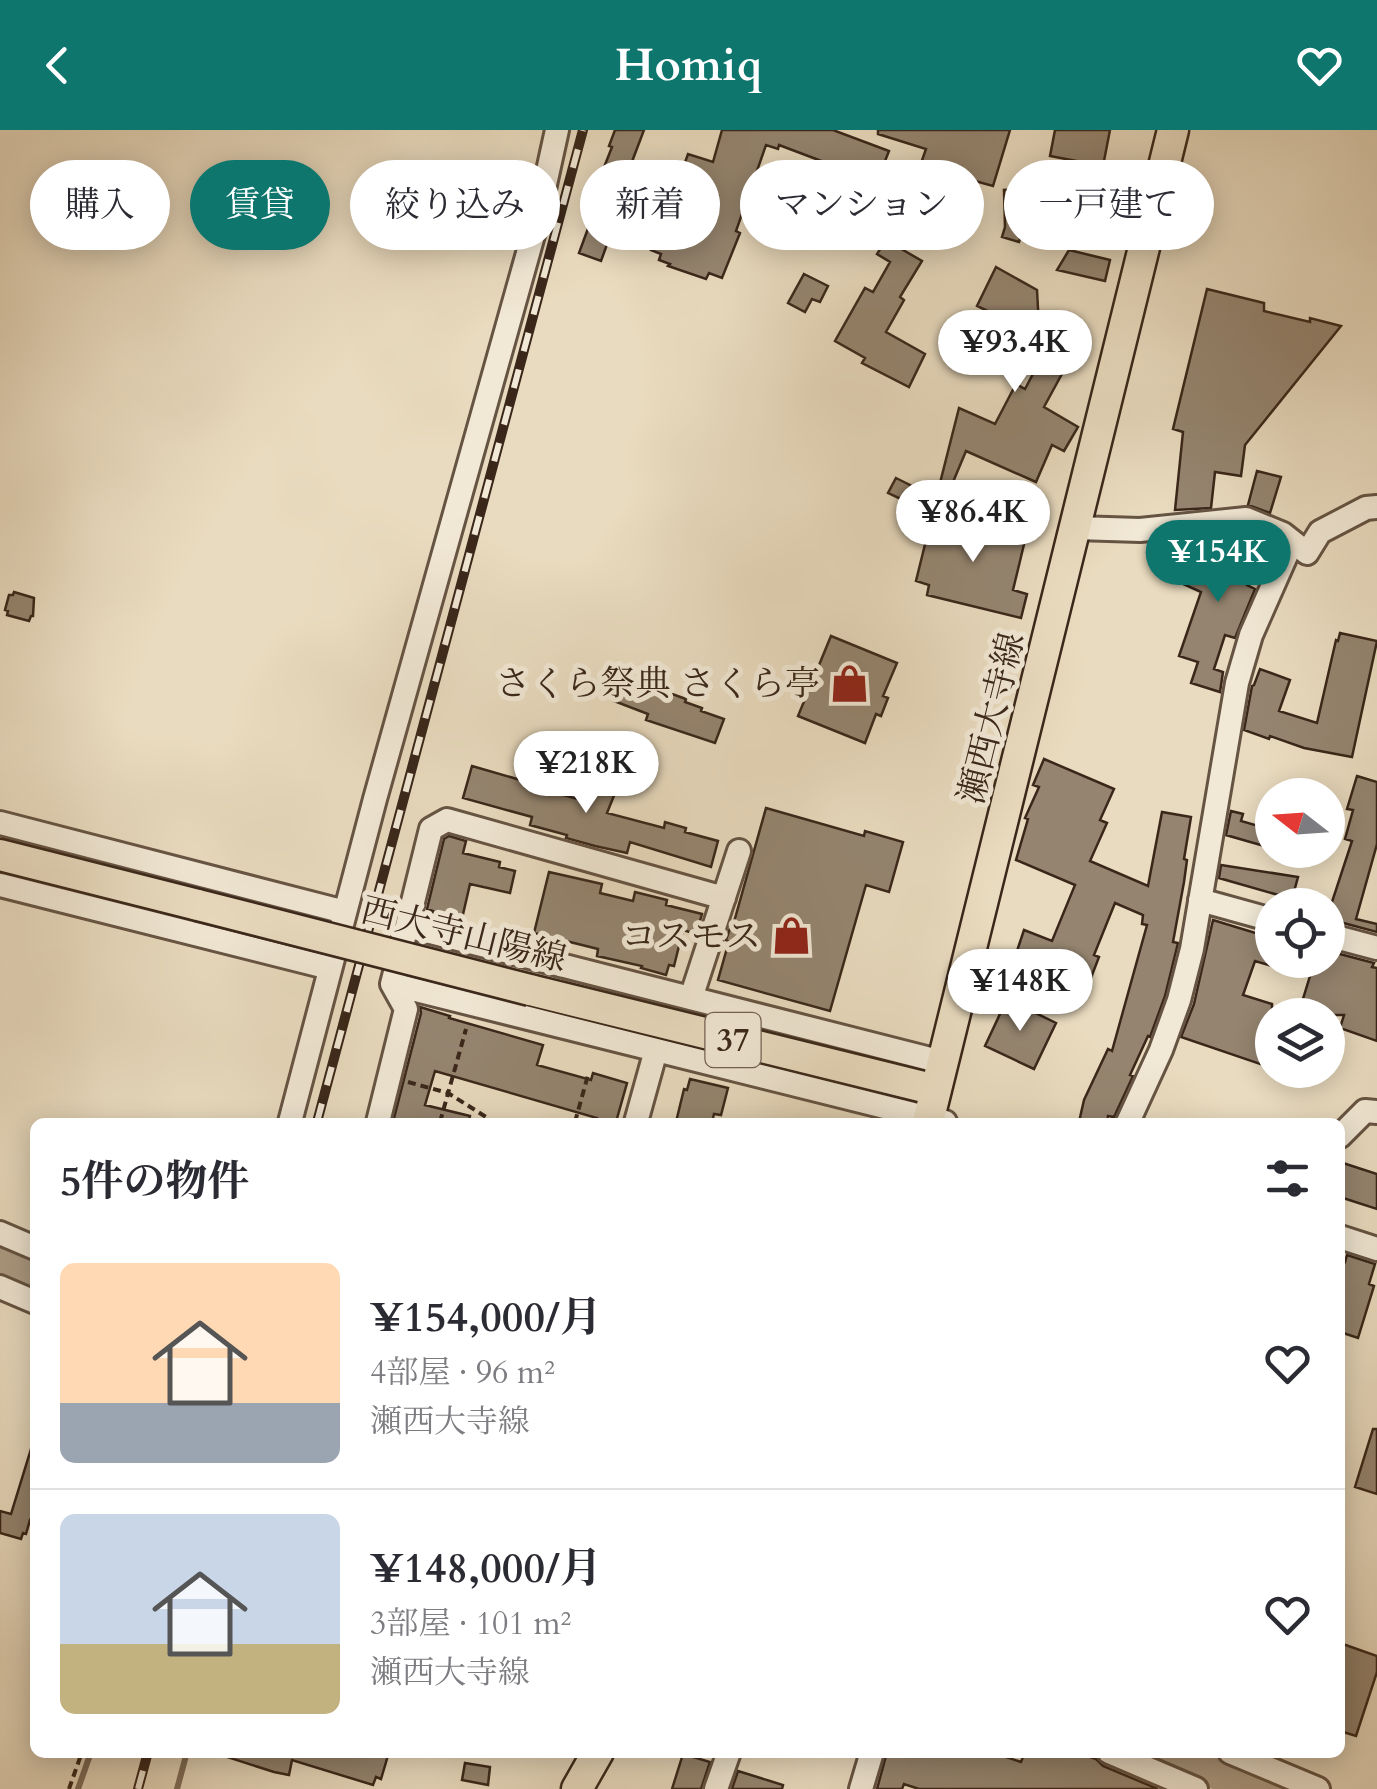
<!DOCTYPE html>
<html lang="ja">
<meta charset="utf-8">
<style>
body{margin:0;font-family:Cardo,"Noto Serif JP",serif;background:#f7f7f7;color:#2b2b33;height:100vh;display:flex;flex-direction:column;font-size:38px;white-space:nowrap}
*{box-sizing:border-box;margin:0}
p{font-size:32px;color:#7c7c81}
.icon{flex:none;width:55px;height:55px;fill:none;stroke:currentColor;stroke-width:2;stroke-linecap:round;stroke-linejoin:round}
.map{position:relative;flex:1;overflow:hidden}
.details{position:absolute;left:30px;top:988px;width:1315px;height:640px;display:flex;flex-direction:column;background:#fff;border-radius:15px;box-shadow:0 5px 25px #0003}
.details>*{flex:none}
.banner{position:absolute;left:30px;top:30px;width:1318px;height:90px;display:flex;gap:20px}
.needle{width:65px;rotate:287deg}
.buttons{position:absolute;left:1255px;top:648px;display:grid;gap:20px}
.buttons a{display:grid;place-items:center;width:90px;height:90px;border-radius:50%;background:#fff;box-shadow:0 5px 25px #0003;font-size:50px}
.price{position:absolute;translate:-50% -85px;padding:0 22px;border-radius:35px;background:#fff;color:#222;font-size:32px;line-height:65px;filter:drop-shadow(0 2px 5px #0008)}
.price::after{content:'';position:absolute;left:50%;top:60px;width:30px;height:22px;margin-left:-15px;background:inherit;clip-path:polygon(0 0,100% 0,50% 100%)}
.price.current{background:#0f766e;color:#fff}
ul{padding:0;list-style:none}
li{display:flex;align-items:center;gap:30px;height:250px;padding:0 30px}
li+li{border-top:2px solid #e1e1e2}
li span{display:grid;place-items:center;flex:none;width:280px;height:200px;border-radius:15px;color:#555}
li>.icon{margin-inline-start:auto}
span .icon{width:120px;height:120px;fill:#fffc;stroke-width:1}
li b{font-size:42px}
h2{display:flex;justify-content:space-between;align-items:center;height:120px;padding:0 30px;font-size:42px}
.pill{padding:0 35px;border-radius:45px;background:#fff;box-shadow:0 5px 25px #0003;font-size:35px;line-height:90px}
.pill.current{background:#0f766e;color:#fff}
header{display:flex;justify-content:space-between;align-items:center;height:130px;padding:0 30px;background:#0f766e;color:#fff;font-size:45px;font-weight:700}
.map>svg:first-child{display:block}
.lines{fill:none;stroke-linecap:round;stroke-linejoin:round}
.stream{stroke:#806e5b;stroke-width:6}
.river{stroke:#ae9e87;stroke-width:40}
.building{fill:#958570;stroke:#3a271a;stroke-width:2.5}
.minor-casing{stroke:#665443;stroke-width:28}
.major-casing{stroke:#3a271a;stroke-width:35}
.path{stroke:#3a271a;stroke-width:4;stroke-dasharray:8 5;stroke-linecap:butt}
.minor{stroke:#f1e8d5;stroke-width:22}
.major{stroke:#e9dbbf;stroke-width:30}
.rail-casing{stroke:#3a271a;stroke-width:10}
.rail{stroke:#f1e8d5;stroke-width:6;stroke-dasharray:19;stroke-linecap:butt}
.major-bridge-casing{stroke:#3a271a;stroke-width:35;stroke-linecap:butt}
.major-bridge{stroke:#e9dbbf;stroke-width:30}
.labels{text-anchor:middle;stroke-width:10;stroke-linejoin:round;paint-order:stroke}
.shield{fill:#f1e8d5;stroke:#716152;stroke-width:2.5}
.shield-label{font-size:32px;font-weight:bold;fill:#3a271a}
.poi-label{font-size:35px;fill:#3a271a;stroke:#f1e8d5;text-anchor:end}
.street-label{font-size:35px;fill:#3a271a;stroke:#f1e8d5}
</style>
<header><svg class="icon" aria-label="back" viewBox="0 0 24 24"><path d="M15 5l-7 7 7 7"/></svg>Homiq<svg class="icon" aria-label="heart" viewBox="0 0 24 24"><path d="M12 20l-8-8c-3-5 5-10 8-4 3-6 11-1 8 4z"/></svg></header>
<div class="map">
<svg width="1377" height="1659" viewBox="0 0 1377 1659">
<rect width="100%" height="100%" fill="#e9dbbf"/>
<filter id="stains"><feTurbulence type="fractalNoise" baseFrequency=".002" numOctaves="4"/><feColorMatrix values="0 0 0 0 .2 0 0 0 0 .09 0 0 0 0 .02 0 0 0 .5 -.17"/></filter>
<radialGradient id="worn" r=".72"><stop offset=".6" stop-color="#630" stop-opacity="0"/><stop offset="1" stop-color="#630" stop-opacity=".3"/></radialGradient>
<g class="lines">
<path class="stream" d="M 78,1659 L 91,1622
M 177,1659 L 187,1622"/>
<path class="river" d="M 0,1127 L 35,1142
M 1177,1622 L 1264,1659"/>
</g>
<path class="building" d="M 615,0 L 644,0 L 633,29 L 628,47 L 631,48 L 601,131 L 579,123 L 593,85 L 590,84 L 602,51 L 599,50 L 612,17 L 609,16 Z
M 722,0 L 833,0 L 889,21 L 874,59 L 858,87 L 869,94 L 861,108 L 849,101 L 844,111 L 823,98 L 843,64 L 848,41 L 779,15 L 778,19 L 766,15 L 736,101 L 740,103 L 722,148 L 709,143 L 706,149 L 668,136 L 670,134 L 659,130 L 661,124 L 651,120 L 661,93 L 702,107 L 704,105 L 718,66 L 678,52 L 688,24 L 713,32 Z
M 878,0 L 1010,0 L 993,56 L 957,46 L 950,68 L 913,56 L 926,19 L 878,4 Z
M 1055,0 L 1110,0 L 1103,36 L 1050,26 Z
M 511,48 L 527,55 L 512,103 L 493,97 Z
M 1030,58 L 1033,87 L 1026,87 L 1019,112 L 1002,107 L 1005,97 L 1004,60 Z
M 886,110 L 922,131 L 900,167 L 904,170 L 886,202 L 925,224 L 909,257 L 862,233 L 865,228 L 835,211 L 865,158 L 873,162 L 890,132 L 877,124 Z
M 1069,120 L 1110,130 L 1105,151 L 1057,140 Z
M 996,137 L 1037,160 L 1039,197 L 1063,198 L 1053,220 L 1070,229 L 1044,277 L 1078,297 L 1064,321 L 1052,315 L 1036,352 L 966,321 L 948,364 L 938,361 L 959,278 L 995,294 L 1016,254 L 1025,259 L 1045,221 L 1001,196 L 1021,197 L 977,176 Z
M 804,144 L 828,156 L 820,172 L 812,169 L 805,182 L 788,173 Z
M 1207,159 L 1264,173 L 1264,181 L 1310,192 L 1310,188 L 1341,196 L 1245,315 L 1241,346 L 1215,342 L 1211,378 L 1175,380 L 1183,302 L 1173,299 Z
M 1257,341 L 1281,347 L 1270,383 L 1248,375 Z
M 896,348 L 912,356 L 905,371 L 888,363 Z
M 933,382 L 1026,406 L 1013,460 L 1027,464 L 1021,488 L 927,465 L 929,455 L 916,451 Z
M 1244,404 L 1261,411 L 1247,455 L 1255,459 L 1235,508 L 1225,505 L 1214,539 L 1223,542 L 1220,562 L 1191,553 L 1198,532 L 1179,526 L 1201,462 L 1172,449 L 1180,432 L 1210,444 L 1226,406 Z
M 14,462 L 34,468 L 33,486 L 31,486 L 29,491 L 7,485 L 8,481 L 5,480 L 9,465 L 13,465 Z
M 1340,503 L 1377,511 L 1352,627 L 1304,618 L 1270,606 L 1269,609 L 1244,600 L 1252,556 L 1254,555 L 1260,539 L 1290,550 L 1279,581 L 1317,593 L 1336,510 L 1338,511 Z
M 831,506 L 897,533 L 883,566 L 888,568 L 881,586 L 876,584 L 865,613 L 798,586 Z
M 623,546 L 686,569 L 685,572 L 702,578 L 701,581 L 724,589 L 715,613 L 646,590 L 648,584 L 614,571 Z
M 1044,629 L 1114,659 L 1100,690 L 1107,693 L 1090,731 L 1148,756 L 1162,682 L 1191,687 L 1184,729 L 1187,730 L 1184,752 L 1173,812 L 1178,813 L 1165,866 L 1150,907 L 1148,906 L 1130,945 L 1133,946 L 1114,987 L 1108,986 L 1107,992 L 1079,992 L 1084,970 L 1108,919 L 1112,921 L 1147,795 L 1142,794 L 1143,785 L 1115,773 L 1094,825 L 1099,827 L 1084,866 L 1011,839 L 1024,800 L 1052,811 L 1075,755 L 1016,730 L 1028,689 L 1025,688 L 1039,657 L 1033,655 Z
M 472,636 L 531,653 L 530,656 L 585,671 L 595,640 L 616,647 L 611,662 L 615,663 L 607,683 L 664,698 L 665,692 L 686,698 L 685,702 L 718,711 L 711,737 L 630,712 L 627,723 L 595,716 L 566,708 L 567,705 L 530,695 L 532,687 L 463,668 Z
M 1357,646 L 1377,652 L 1377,714 L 1356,789 L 1377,794 L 1377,802 L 1336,791 L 1338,783 L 1329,781 L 1352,711 L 1345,709 L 1353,680 L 1347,679 Z
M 766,678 L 864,706 L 865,701 L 903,712 L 889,762 L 866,755 L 830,881 L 718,850 L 729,811 L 726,810 L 732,792 L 734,792 Z
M 1231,681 L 1243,684 L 1241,691 L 1269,699 L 1264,716 L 1226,705 Z
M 449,706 L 466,711 L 463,723 L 500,732 L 499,737 L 515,741 L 510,763 L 470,754 L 461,793 L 432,785 L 433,781 L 427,779 L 444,709 Z
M 1221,735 L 1298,747 L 1292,769 L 1219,748 Z
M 549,742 L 602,754 L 600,763 L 633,771 L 635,762 L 667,770 L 666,775 L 702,784 L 696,804 L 683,800 L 674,836 L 669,835 L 666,845 L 641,838 L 642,836 L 597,826 L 598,819 L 534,803 Z
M 1213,790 L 1272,808 L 1272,836 L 1255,831 L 1243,865 L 1272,874 L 1272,938 L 1181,907 L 1194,874 Z
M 1336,823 L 1374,833 L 1372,837 L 1377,838 L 1377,911 L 1340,898 L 1344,885 L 1298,885 L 1315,830 L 1334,830 Z
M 1007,869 L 1056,893 L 1034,939 L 985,916 Z
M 420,877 L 450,886 L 449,888 L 543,915 L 537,935 L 591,950 L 593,943 L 627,953 L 616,992 L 596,992 L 597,988 L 435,941 L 425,975 L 470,986 L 469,992 L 393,992 L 421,883 Z
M 690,949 L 728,958 L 721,985 L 714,984 L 712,992 L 676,992 L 684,959 L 687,960 Z
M 1343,1033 L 1377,1044 L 1377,1079 L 1340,1067 L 1340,1043 Z
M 1347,1125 L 1375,1134 L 1369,1154 L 1374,1156 L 1358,1208 L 1340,1202 L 1340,1130 L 1345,1132 Z
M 1373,1299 L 1377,1299 L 1377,1364 L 1355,1357 Z
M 31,1319 L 35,1319 L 35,1392 L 30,1390 L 26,1404 L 23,1403 L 21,1409 L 0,1403 L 0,1381 L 11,1384 Z
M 1340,1513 L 1377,1526 L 1377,1542 L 1356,1606 L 1340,1601 Z
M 225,1622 L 389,1622 L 381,1649 L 376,1647 L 373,1655 L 292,1630 L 289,1645 L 274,1642 L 224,1626 Z
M 887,1622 L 991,1622 L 1021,1632 L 1025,1622 L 1076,1622 L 1096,1629 L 1103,1636 L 1158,1659 L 919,1659 L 904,1654 L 902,1659 L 877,1659 Z
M 683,1624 L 710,1632 L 701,1659 L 672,1659 Z
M 465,1633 L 490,1637 L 488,1655 L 462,1650 Z
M 738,1641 L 783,1655 L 782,1659 L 732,1659 Z"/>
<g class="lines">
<defs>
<path id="minor" d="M 1076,398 L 1140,400 L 1246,389 L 1283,404 L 1307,423 L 1320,402 L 1366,378 L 1377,377
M 0,693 L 345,782
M 0,755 L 330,838
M 1200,770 L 1272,790
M 407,796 L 431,699 L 447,690 L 724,768
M 1328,805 L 1377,818
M 691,868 L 739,721
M 942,932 L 407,796 L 392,854 L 945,992
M 290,992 L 375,669 L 537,91 L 557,0
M 378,992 L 406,879 L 392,854
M 636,992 L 656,920
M 1128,992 L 1161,920 L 1179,870 L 1192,819 L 1237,553 L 1251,505 L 1292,412
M 1340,1006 L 1365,981 L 1377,982
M 0,1103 L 35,1118
M 1340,1107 L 1377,1119
M 0,1157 L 35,1172
M 1109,1622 L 1196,1659
M 1230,1622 L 1318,1659
M 716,1659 L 729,1622
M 861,1659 L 872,1622"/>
<path id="major" d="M 0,725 L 198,775
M 530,860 L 936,960
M 928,992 L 1173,0
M 577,1659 L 598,1622"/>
</defs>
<use href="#minor" class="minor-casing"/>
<use href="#major" class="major-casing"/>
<path class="path" d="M 408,952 L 448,963 L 494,992
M 440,992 L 466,899
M 575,992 L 588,945
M 69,1659 L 82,1622"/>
<use href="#minor" class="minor"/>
<use href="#major" class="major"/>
<defs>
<path id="rail" d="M 317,992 L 583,0
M 138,1659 L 148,1622"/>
</defs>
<use href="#rail" class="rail-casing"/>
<use href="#rail" class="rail"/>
<defs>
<path id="major-bridge" d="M 198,775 L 530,860"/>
</defs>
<use href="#major-bridge" class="major-bridge-casing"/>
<use href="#major-bridge" class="major-bridge"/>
</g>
<defs>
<symbol id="shop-bare" viewBox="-9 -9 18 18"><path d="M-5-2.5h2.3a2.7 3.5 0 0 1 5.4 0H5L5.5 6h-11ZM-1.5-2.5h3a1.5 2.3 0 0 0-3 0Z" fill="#8f2418" stroke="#f1e8d5" stroke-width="2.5" paint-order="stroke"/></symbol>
</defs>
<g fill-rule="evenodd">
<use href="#shop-bare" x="822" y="526" width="55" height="55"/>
<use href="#shop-bare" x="764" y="778" width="55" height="55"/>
</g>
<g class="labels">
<rect class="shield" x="705.5" y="883" width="55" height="54" rx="8"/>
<g class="shield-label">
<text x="733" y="921">37</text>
</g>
<g class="poi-label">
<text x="820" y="565">さくら祭典 さくら亭</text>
<text x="761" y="818">コスモス</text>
</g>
<g class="street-label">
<text transform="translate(991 588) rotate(-76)" y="12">瀬西大寺線</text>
<text transform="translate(464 804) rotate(14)" y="12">西大寺山陽線</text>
</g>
</g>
<rect width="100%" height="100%" filter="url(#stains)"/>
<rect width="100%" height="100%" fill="url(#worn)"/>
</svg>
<div class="buttons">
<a><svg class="needle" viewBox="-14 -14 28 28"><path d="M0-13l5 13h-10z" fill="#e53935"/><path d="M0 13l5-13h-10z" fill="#7c7c81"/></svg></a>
<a><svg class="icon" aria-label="locate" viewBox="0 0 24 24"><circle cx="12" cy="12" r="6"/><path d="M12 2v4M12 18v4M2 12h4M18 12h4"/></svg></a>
<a><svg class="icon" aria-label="layers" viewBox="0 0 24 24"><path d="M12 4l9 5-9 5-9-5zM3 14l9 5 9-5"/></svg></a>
</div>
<b class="price" style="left:1015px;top:265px">¥93.4K</b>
<b class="price" style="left:973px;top:435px">¥86.4K</b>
<b class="price current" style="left:1218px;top:475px">¥154K</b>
<b class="price" style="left:586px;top:686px">¥218K</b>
<b class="price" style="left:1020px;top:904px">¥148K</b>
<div class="banner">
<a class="pill">購入</a>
<a class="pill current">賃貸</a>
<a class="pill">絞り込み</a>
<a class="pill">新着</a>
<a class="pill">マンション</a>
<a class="pill">一戸建て</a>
</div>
<section class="details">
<h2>5件の物件<svg class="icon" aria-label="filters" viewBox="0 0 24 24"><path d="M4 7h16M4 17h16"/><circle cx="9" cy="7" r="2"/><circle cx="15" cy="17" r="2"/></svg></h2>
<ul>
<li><span style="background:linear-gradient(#ffd9b3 70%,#9aa5b1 0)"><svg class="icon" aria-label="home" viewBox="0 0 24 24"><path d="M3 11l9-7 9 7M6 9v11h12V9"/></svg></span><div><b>¥154,000/月</b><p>4部屋 · 96 m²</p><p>瀬西大寺線</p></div><svg class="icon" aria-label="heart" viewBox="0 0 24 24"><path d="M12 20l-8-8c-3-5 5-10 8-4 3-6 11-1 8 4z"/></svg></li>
<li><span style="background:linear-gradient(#c9d6e8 65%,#c2b280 0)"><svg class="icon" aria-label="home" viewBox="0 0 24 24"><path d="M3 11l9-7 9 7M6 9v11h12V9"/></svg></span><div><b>¥148,000/月</b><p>3部屋 · 101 m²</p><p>瀬西大寺線</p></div><svg class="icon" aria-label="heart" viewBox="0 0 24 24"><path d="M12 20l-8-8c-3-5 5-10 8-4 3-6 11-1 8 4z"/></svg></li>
</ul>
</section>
</div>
